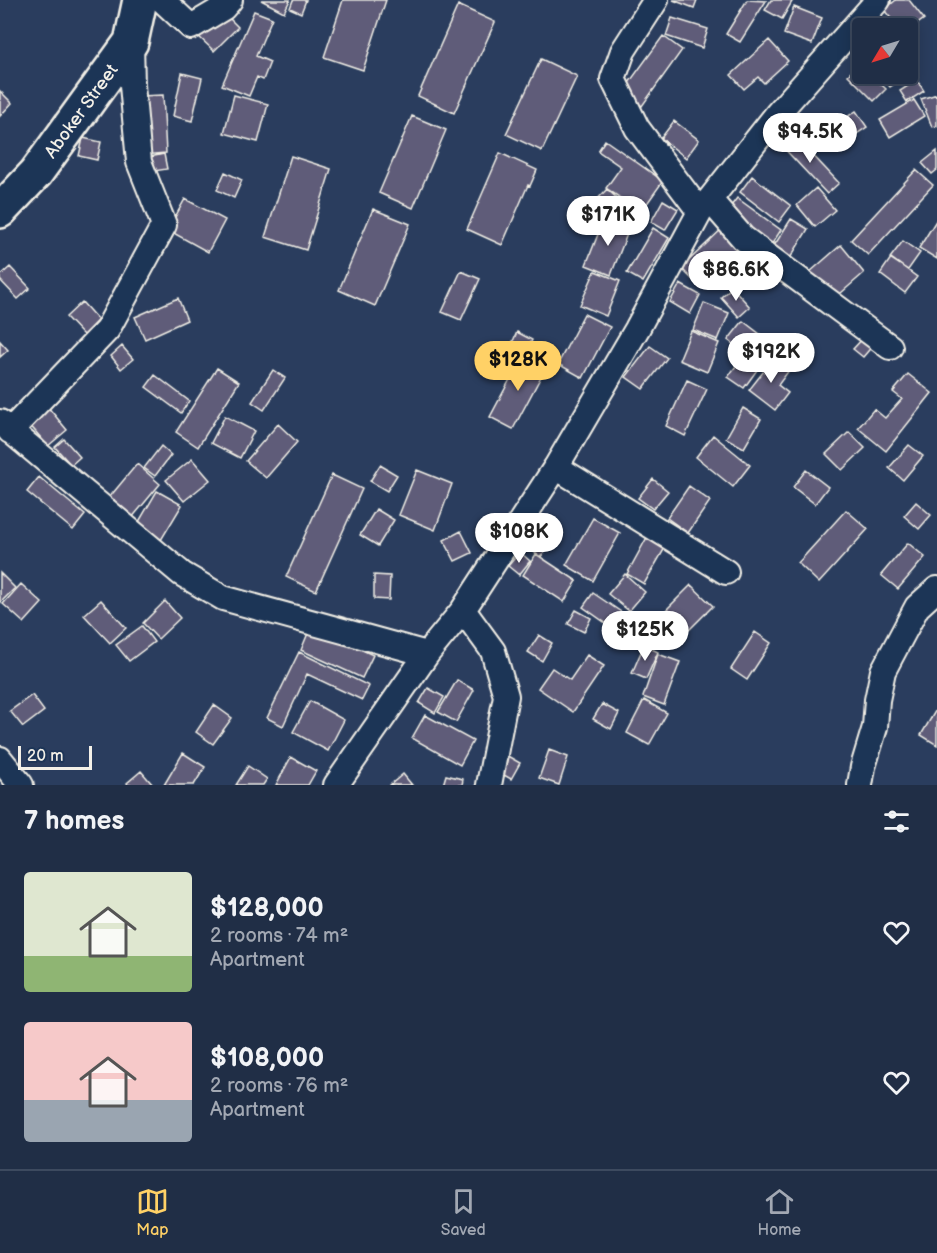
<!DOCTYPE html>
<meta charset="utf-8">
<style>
body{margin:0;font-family:"Balsamiq Sans",sans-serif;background:#28364d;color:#f1f3f6;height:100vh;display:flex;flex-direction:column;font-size:22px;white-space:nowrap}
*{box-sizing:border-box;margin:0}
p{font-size:20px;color:#a2a8b3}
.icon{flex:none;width:33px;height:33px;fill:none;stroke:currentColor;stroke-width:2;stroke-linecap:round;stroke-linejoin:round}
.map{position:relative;height:785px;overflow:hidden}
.panel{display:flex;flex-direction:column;background:#202e46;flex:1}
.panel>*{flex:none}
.needle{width:39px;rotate:232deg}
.buttons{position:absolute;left:852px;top:18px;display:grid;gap:12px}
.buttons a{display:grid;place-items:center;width:66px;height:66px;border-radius:6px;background:#202e46;box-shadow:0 3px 15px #0003,0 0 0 2px #3d4a5f;font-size:30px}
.scale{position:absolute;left:18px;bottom:15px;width:74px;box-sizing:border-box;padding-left:6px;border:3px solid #f4f1e8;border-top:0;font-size:16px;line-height:21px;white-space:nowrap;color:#f4f1e8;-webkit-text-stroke:4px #1d3557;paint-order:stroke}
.price{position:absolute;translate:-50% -51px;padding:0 14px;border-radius:21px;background:#fff;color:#222;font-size:20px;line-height:39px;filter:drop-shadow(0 2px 3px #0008)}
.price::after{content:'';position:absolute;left:50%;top:36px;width:18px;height:14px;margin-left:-9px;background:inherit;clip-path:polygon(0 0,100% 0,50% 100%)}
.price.selected{background:#ffd166;color:#111}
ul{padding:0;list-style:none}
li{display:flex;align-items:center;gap:18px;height:150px;padding:0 24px}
li span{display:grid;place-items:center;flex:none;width:168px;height:120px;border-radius:6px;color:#555}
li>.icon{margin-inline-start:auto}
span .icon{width:72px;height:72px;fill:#fffc;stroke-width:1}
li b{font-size:26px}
h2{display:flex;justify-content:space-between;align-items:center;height:72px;padding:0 24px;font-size:26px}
.menu{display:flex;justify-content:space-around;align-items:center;height:84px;border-top:2px solid #3d4a5f;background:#202e46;font-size:16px;color:#a2a8b3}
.menu a{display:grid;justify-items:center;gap:3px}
.menu .selected{color:#ffd166}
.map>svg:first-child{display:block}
.building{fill:#5f5c79;stroke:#f4f1e8;stroke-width:1.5}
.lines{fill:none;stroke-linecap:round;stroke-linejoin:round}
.street-casing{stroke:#f4f1e8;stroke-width:28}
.secondary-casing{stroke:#f4f1e8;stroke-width:38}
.street{stroke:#1d3557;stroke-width:24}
.secondary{stroke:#1d3557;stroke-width:33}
.labels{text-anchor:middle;stroke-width:6;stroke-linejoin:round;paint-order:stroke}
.street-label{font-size:18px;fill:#f4f1e8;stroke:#1d3557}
</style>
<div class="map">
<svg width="937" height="785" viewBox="0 0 937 785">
<rect width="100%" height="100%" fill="#2a3d5e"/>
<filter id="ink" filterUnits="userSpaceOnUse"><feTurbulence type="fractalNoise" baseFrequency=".0167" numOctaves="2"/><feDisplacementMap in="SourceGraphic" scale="12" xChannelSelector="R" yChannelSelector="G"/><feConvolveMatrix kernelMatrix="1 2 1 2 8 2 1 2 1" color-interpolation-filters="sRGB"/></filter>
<g filter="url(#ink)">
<path class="building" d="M 261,0 L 290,0 L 284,12 Z
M 293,0 L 306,0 L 301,13 L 290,8 Z
M 343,0 L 386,0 L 363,70 L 324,57 Z
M 673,0 L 697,0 L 694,8 Z
M 747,0 L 766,1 L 740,42 L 726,34 Z
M 771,0 L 793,0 L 782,19 L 765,10 Z
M 896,0 L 909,0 L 924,19 L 908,31 L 908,28 L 899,28 L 884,10 Z
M 458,5 L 495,22 L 454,113 L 418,96 Z
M 794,7 L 822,18 L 812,44 L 784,34 Z
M 221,10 L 238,27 L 214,51 L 196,34 Z
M 254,11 L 272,18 L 256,56 L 270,62 L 263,80 L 257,77 L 249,96 L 222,85 Z
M 672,18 L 708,29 L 702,48 L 666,36 Z
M 663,36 L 682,50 L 642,106 L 623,91 Z
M 769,40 L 788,61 L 764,83 L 758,77 L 744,89 L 731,75 Z
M 908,55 L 917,68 L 890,87 L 880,74 L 908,74 Z
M 541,59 L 577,76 L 542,151 L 506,134 Z
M 860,63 L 862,66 L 862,74 L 870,74 L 886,89 L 874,101 L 848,75 Z
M 182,73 L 202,78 L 192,121 L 173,116 Z
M 917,80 L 924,91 L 907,102 L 900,91 Z
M 0,91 L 12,103 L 0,116 Z
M 937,94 L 937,126 L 932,127 L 921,99 Z
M 163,95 L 166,153 L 143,155 L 140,96 Z
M 234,95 L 268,104 L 258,142 L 224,133 Z
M 914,100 L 924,116 L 890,137 L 880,120 Z
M 856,111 L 867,127 L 837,147 L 826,131 Z
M 412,116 L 446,130 L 413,208 L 379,193 Z
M 674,121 L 699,140 L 686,158 L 661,138 Z
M 792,133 L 839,183 L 827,194 L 780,144 Z
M 83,138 L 101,142 L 97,160 L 79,156 Z
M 605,140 L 663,181 L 641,212 L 606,188 L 621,167 L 598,151 Z
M 937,151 L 937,170 L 932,174 L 922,163 Z
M 500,153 L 537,170 L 530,186 L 528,185 L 502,245 L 467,229 Z
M 164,154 L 167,169 L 148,172 L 145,158 Z
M 291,156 L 331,169 L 306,250 L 265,237 Z
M 916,170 L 933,185 L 868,255 L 851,240 Z
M 225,172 L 242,180 L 234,198 L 217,190 Z
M 752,176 L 791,206 L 779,222 L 740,192 Z
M 816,188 L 835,210 L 815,227 L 797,205 Z
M 607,189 L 622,203 L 609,216 L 595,202 Z
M 737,198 L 781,230 L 770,247 L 725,214 Z
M 185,199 L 225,220 L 208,252 L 168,230 Z
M 663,200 L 678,209 L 665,230 L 651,222 Z
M 373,209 L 410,224 L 375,306 L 339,290 Z
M 604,219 L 629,229 L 611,275 L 586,265 Z
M 791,219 L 808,229 L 789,260 L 772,249 Z
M 937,219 L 937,259 L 919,248 Z
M 727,224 L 745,242 L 700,287 L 681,268 Z
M 653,228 L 669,238 L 643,282 L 627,273 Z
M 903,241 L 920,253 L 908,270 L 890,258 Z
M 841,245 L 864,273 L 833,300 L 810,272 Z
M 891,258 L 917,277 L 905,293 L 880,274 Z
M 10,267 L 30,288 L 18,299 L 0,280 L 0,276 Z
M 461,271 L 480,279 L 461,320 L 442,312 Z
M 595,271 L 620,281 L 606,316 L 580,305 Z
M 680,284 L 700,295 L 690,314 L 670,302 Z
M 732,287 L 750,307 L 739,317 L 721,297 Z
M 178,298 L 187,320 L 145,339 L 135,317 Z
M 82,302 L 98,320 L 83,335 L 66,317 Z
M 704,303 L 729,313 L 718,340 L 693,330 Z
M 584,314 L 610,327 L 583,378 L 558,364 Z
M 743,321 L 773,344 L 758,363 L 728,340 Z
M 691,331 L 719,343 L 707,372 L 679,360 Z
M 517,332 L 532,340 L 525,355 L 510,348 Z
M 865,336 L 874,344 L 863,357 L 853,349 Z
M 0,341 L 8,350 L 0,357 Z
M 122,346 L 133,359 L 121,369 L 111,356 Z
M 650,346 L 667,358 L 643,389 L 626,377 Z
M 523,355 L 546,367 L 513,429 L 490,417 Z
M 775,357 L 790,369 L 778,385 L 788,393 L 775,410 L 749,390 Z
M 741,359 L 757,370 L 744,388 L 728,377 Z
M 217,368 L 239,382 L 198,447 L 176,432 Z
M 273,370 L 285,378 L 264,410 L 252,402 Z
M 908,374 L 932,393 L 886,451 L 858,428 L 874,409 L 885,418 L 902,399 L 893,392 Z
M 155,375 L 189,401 L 181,413 L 146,387 Z
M 687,380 L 707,389 L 685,436 L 666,426 Z
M 47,406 L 67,430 L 48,446 L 28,423 Z
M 743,408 L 761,419 L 744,448 L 726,438 Z
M 225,416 L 254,431 L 240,458 L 211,443 Z
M 278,424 L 297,442 L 266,478 L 246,461 Z
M 849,432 L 865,448 L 842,470 L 826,454 Z
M 713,435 L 750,465 L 733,487 L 696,457 Z
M 64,439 L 80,457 L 71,465 L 55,447 Z
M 909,445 L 923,456 L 903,480 L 889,468 Z
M 161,446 L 171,455 L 155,476 L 144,468 Z
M 192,459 L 210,480 L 184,501 L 166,480 Z
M 137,464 L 160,484 L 131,519 L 108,499 Z
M 380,465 L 397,475 L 387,491 L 370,481 Z
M 417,470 L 452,484 L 435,530 L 399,515 Z
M 806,470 L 828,487 L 815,504 L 793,487 Z
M 332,475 L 362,489 L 316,591 L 286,577 Z
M 39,477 L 85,515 L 73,530 L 27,492 Z
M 653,479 L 668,491 L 653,509 L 638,498 Z
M 689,486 L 710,501 L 688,533 L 667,518 Z
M 157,491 L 182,505 L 161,540 L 137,525 Z
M 916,502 L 931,515 L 919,529 L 904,516 Z
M 376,509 L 394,520 L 378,546 L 360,535 Z
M 846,510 L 868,529 L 819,583 L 798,563 Z
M 593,518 L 620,533 L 593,581 L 566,565 Z
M 538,520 L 557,533 L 541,557 L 522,544 Z
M 651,530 L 669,541 L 644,584 L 627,574 Z
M 461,531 L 472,553 L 455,561 L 444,540 Z
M 908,543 L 925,557 L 898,589 L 881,575 Z
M 520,552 L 530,561 L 519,575 L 508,566 Z
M 536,554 L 577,581 L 564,602 L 523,575 Z
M 0,573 L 15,588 L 0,603 Z
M 625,574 L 645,592 L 629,611 L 608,594 Z
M 374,575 L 390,576 L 389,600 L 374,599 Z
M 21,584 L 42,603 L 24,623 L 3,604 Z
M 691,585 L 713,606 L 686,633 L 664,612 Z
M 593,593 L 627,616 L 617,631 L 583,607 Z
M 101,600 L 126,628 L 110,643 L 84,615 Z
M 165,601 L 180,618 L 158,639 L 143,623 Z
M 576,610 L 591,618 L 584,632 L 568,624 Z
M 142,626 L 154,642 L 129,661 L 116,645 Z
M 311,626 L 373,655 L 362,678 L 301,650 Z
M 755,632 L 771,643 L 747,680 L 731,669 Z
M 539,635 L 552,643 L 542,661 L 528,652 Z
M 644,645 L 658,652 L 646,679 L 632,673 Z
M 299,652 L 369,686 L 362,700 L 307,674 L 283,726 L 267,718 Z
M 658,654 L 680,662 L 664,705 L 643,697 Z
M 587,655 L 604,666 L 573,712 L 538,688 L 552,668 L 570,680 Z
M 457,680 L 474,690 L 456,722 L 438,712 Z
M 428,688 L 444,697 L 435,713 L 419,703 Z
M 32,695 L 44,711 L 23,727 L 10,711 Z
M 644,700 L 667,713 L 649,745 L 627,733 Z
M 310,701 L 344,720 L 328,751 L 293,732 Z
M 602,704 L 619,713 L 611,729 L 593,719 Z
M 214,705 L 232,718 L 213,744 L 196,732 Z
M 937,708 L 937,745 L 921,735 Z
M 425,715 L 473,741 L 460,765 L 412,738 Z
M 549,750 L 568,757 L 559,785 L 539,778 Z
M 183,753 L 205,767 L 194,785 L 164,785 Z
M 504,754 L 520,763 L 511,779 L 495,770 Z
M 291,757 L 316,771 L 308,785 L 276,785 Z
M 248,766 L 267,779 L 263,785 L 236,785 Z
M 141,771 L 153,785 L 128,785 L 127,783 Z
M 403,774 L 412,785 L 390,785 Z
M 446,775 L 463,779 L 462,785 L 443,785 Z"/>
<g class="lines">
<defs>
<path id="street" d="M 162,0 L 191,27 L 223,8 L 230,0
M 656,0 L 623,51 L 613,79 L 637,128 L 700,212
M 710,200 L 743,238 L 890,347
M 0,422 L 182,574 L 223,598 L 427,654
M 10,431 L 107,330 L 164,225 L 139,162 L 132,85 L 131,42
M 556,467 L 726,572
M 463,610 L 493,651 L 506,696 L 489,785
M 0,759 L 21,785
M 336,785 L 427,654 L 463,610 L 556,467 L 637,329 L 700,212 L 778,113 L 878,0
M 860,785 L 863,767 L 875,727 L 877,700 L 883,671 L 917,607 L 937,589"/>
<path id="secondary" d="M 0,211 L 36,173 L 131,42 L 140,0"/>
</defs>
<use href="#street" class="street-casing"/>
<use href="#secondary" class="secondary-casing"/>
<use href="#street" class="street"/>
<use href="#secondary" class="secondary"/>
</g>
</g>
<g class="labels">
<g class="street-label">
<text transform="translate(81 111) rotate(-54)" y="6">Aboker Street</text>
</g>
</g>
</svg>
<div class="buttons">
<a><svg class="needle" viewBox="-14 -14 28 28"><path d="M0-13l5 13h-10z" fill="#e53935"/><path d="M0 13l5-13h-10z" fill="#a2a8b3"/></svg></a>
</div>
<div class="scale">20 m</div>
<b class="price" style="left:810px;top:164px">$94.5K</b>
<b class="price" style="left:608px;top:247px">$171K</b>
<b class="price" style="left:736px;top:302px">$86.6K</b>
<b class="price" style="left:771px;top:384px">$192K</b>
<b class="price selected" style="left:518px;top:392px">$128K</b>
<b class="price" style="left:519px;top:564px">$108K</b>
<b class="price" style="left:645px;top:662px">$125K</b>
</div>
<section class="panel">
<h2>7 homes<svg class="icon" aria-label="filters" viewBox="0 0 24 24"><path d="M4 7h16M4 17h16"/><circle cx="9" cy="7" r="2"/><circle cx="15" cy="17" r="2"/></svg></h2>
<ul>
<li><span style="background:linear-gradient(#dfe7d0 70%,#8fb573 0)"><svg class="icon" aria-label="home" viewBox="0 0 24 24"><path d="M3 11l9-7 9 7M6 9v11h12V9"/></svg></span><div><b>$128,000</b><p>2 rooms · 74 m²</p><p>Apartment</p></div><svg class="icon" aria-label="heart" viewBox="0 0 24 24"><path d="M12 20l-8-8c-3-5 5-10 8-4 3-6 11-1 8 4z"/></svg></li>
<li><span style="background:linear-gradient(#f6c9c9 65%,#9aa5b1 0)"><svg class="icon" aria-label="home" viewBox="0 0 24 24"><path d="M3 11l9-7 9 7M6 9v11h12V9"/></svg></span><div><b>$108,000</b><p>2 rooms · 76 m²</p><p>Apartment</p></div><svg class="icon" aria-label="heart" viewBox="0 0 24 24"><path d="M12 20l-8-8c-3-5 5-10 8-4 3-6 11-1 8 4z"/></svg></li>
</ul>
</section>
<nav class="menu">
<a class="selected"><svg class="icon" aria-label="map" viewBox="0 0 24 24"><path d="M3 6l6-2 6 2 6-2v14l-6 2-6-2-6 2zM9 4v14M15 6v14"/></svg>Map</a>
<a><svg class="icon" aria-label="saved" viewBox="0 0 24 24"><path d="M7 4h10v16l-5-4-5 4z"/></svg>Saved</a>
<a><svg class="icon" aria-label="home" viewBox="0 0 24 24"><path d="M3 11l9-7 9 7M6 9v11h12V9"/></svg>Home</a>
</nav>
